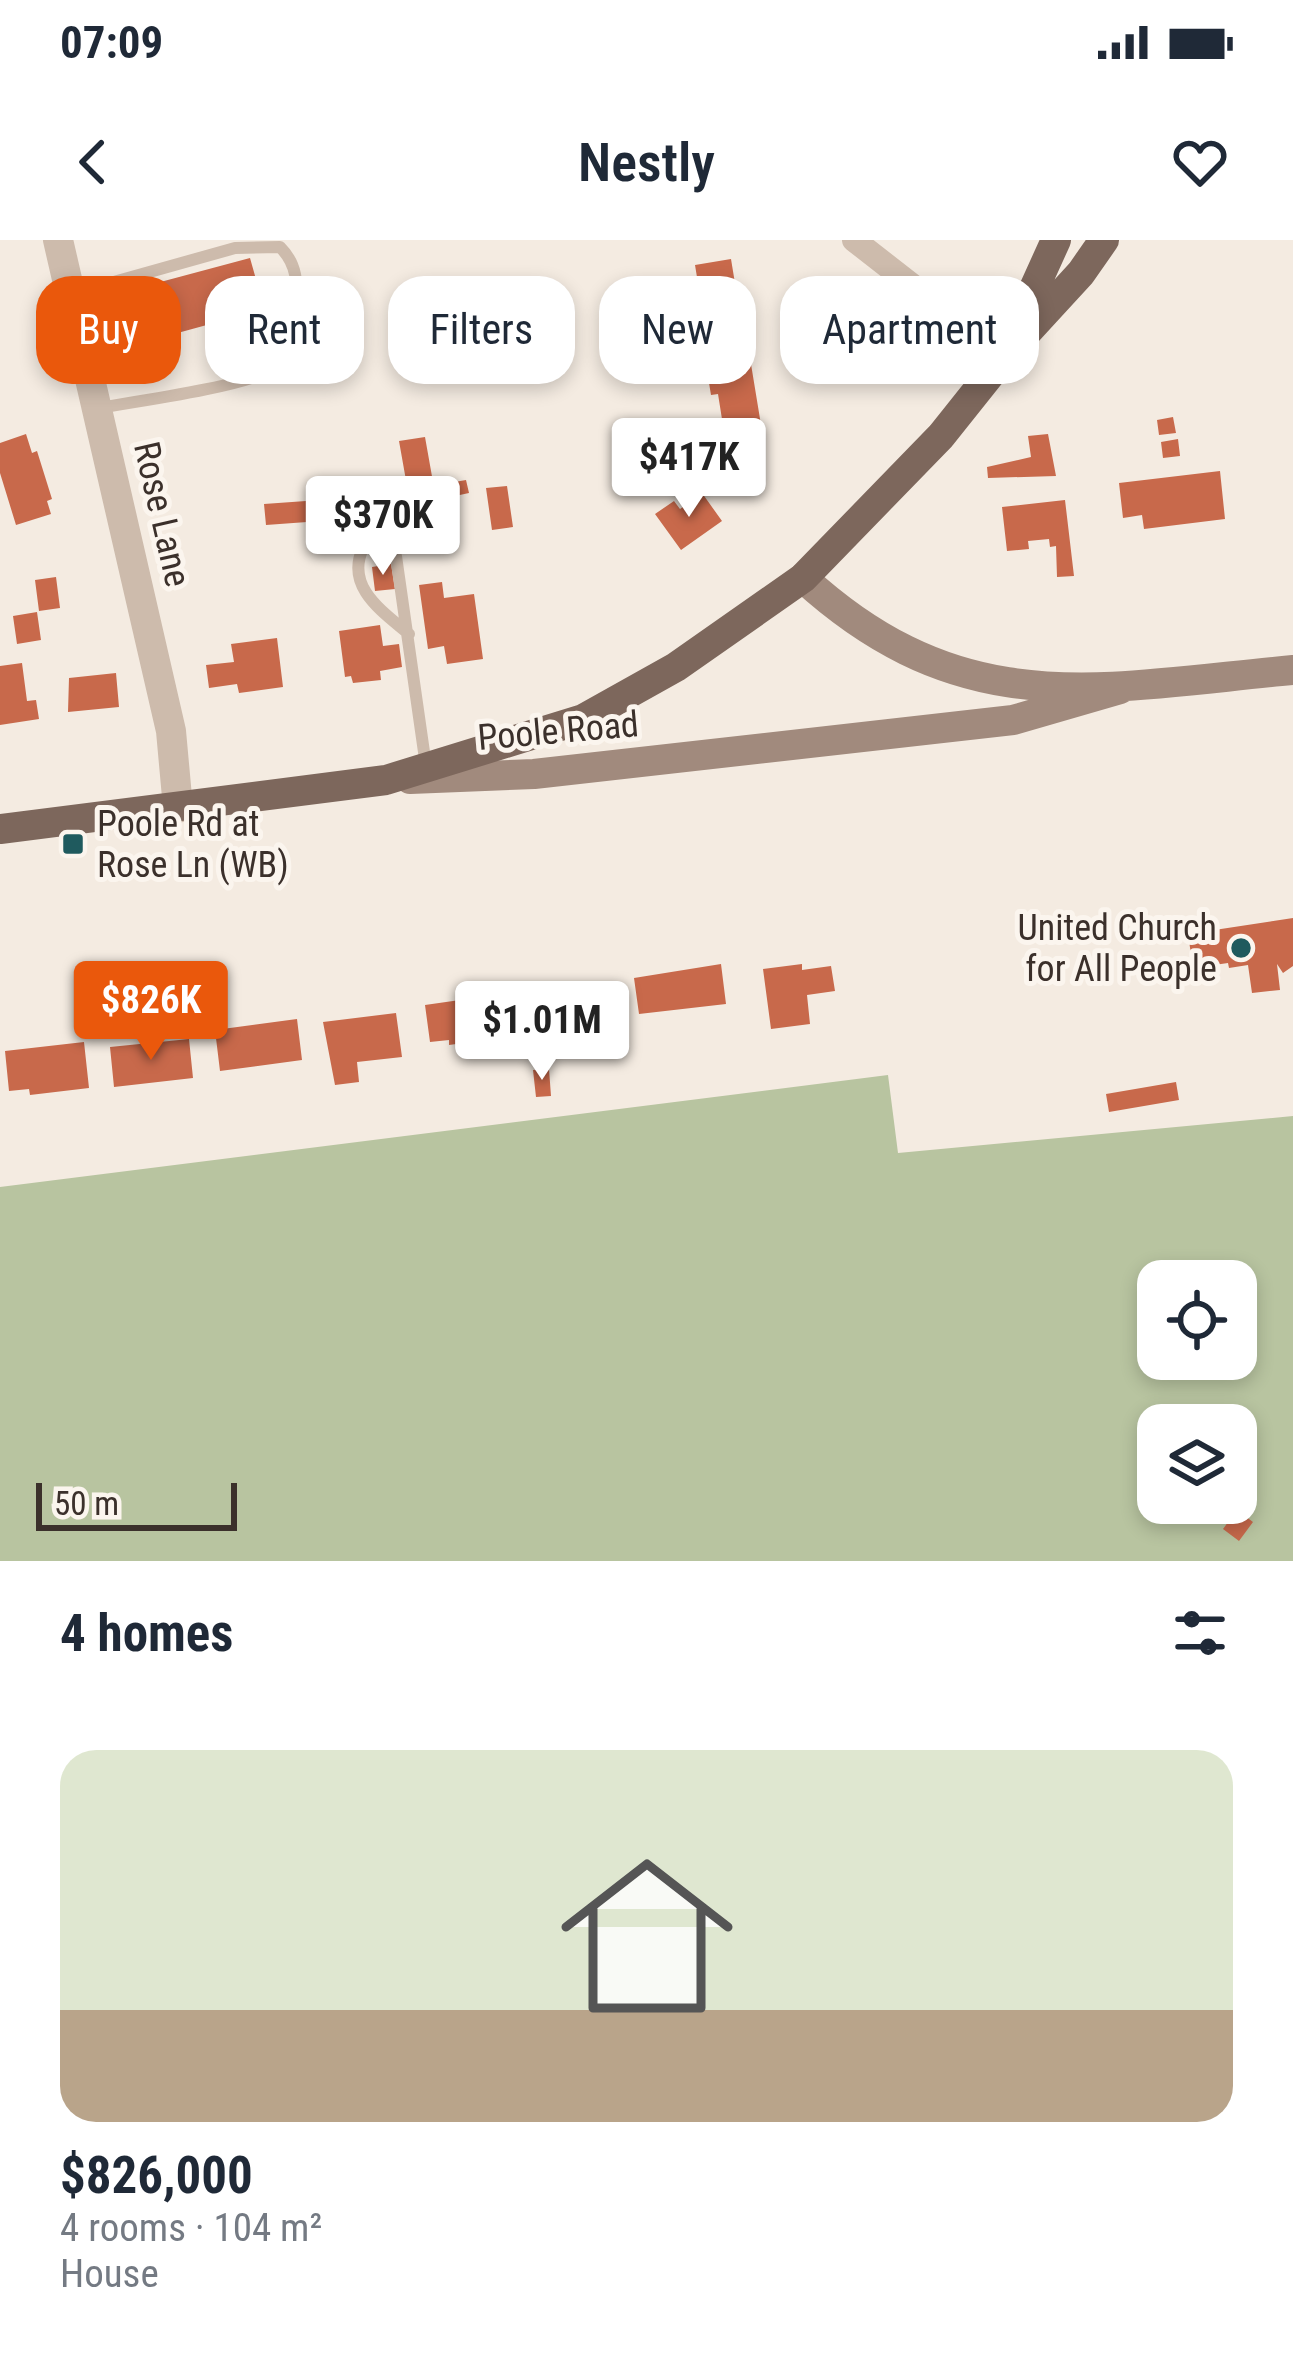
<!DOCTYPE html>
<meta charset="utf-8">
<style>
body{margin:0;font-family:"Roboto Condensed",sans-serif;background:#f2f2f3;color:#1f2937;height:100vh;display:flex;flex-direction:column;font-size:45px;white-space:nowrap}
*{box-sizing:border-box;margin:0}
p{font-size:39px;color:#747a83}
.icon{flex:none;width:66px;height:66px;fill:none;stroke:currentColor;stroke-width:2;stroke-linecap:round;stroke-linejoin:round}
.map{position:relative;height:1321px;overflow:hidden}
.sheet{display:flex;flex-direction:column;background:#fff;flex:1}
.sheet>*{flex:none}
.banner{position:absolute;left:36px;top:36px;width:1221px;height:108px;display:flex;gap:24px}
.tools{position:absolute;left:1137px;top:1020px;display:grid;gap:24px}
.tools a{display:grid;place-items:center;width:120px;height:120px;border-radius:24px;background:#fff;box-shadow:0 6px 18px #0003;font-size:60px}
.scale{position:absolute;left:36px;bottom:30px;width:201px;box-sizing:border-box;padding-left:12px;border:6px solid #3b302b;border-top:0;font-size:33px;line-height:42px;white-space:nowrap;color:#3b302b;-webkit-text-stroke:9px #fbf5ee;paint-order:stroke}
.price{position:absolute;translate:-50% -102px;padding:0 27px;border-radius:12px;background:#fff;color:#222;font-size:39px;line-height:78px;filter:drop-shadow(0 3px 6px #0008)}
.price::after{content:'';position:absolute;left:50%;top:72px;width:36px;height:27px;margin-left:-18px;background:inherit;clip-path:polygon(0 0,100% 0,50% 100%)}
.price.active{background:#ea580c;color:#fff}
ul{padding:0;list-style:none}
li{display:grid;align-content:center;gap:24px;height:636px;padding:0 60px}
li span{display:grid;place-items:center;height:372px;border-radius:36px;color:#555}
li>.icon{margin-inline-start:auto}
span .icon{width:216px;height:216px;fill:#fffc;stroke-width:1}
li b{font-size:51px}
h2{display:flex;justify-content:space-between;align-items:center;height:144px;padding:0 60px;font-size:51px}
.chip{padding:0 42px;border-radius:36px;background:#fff;box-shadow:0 6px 18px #0003;font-size:42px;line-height:108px}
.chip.active{background:#ea580c;color:#fff}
.status{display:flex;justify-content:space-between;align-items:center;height:84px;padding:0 60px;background:#fff;direction:ltr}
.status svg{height:33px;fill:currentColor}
header{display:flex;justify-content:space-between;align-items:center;height:156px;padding:0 60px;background:#fff;font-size:54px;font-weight:600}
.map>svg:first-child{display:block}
.green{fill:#b8c4a0;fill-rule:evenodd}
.building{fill:#c8694b}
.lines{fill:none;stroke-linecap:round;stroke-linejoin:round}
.service{stroke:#cdbbac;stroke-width:12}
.minor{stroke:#cdbbac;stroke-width:24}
.tertiary{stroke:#cdbbac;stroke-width:30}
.secondary{stroke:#a18a7d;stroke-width:30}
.primary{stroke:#7d675c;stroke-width:30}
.poi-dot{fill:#1f5a5e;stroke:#fbf5ee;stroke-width:4.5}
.labels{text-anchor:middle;stroke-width:10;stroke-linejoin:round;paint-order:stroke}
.street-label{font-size:36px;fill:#3b302b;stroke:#fbf5ee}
.poi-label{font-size:36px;fill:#3b302b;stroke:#fbf5ee;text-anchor:start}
</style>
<div class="status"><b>07:09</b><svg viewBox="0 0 49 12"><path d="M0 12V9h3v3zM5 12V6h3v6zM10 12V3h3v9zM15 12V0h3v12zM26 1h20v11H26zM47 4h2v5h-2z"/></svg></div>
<header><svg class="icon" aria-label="back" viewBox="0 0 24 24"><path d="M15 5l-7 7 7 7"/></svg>Nestly<svg class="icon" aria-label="heart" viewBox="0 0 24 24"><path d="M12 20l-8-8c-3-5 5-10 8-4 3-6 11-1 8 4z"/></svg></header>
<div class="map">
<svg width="1293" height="1321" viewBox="0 0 1293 1321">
<rect width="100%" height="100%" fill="#f4ebe1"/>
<path class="green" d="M 888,835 L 898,913 L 1293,876 L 1293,1321 L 0,1321 L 0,947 ZM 1158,1041 L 1236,1041 L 1236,1119 L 1158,1119 ZM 1158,1185 L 1236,1185 L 1236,1263 L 1158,1263 Z"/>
<path class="building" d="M 250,18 L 270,89 L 230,99 L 225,80 L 152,100 L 138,48 Z
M 731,19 L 742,86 L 706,92 L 695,25 Z
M 750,118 L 762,191 L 725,198 L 718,154 L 711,155 L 706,125 Z
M 1173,177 L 1176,193 L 1159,195 L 1157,180 Z
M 26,194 L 32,213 L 37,211 L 52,259 L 47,261 L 51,274 L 16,285 L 0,233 L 0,203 Z
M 1048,194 L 1056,236 L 988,238 L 987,227 L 1031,217 L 1028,196 Z
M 425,197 L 433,242 L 407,246 L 399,201 Z
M 1178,199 L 1180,216 L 1163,218 L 1161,202 Z
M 1220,231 L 1225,279 L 1144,289 L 1142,275 L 1123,278 L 1119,243 Z
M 466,240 L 469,253 L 446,258 L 443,244 Z
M 507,246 L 513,287 L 492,290 L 486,248 Z
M 702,253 L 722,281 L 681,310 L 655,274 L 674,261 L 680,269 Z
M 377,259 L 380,286 L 350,289 L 347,262 Z
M 1065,260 L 1074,336 L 1057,337 L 1056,306 L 1050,307 L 1049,299 L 1028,301 L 1029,309 L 1007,311 L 1002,267 Z
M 306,261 L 307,282 L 266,285 L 264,264 Z
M 391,324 L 395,349 L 375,351 L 372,327 Z
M 56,337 L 60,368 L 39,371 L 35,340 Z
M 442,342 L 444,358 L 474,354 L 483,419 L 447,424 L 444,406 L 428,409 L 419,345 Z
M 37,372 L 41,400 L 17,404 L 13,376 Z
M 380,385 L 383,406 L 399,404 L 402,427 L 380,431 L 381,440 L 353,443 L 351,436 L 345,437 L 339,391 Z
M 277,398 L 283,447 L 239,453 L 237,444 L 209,448 L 206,425 L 234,422 L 231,404 Z
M 22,423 L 27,461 L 36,460 L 39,479 L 0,485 L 0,426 Z
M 116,433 L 119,467 L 68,472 L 69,438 Z
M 1293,678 L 1293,726 L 1283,733 L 1277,724 L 1280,750 L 1252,753 L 1248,725 L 1229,728 L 1228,723 L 1193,728 L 1188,694 Z
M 721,724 L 726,764 L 639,774 L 634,738 Z
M 802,724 L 802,730 L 831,726 L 835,751 L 807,755 L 810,784 L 771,789 L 763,729 Z
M 609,744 L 614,784 L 537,793 L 533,756 Z
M 502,754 L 508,797 L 449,805 L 449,800 L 430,802 L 425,765 Z
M 396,773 L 402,817 L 357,822 L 359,842 L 335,845 L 323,782 Z
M 297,779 L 302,820 L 220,831 L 215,790 Z
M 189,799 L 193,838 L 114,847 L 110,807 Z
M 84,802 L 89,848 L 30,855 L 29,849 L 9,851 L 5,811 Z
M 549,829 L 551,856 L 536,857 L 533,830 Z
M 1176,842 L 1179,860 L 1109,872 L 1106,854 Z
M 1237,1270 L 1253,1282 L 1239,1301 L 1223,1289 Z"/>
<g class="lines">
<path class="service" d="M 71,54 L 235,8 L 280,7 C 298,25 297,43 296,68 C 295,89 293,114 274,128 C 250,146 133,162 98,168
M 409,394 C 382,371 345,347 363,308 L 376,302 L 396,316 L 426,526"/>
<path class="minor" d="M 854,0 L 1004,117"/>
<path class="tertiary" d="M 58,0 L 171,491 L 178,568"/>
<path class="secondary" d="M 803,338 C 963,484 1098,448 1293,430
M 410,539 L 534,534 L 1013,480 L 1120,449"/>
<path class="primary" d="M 1013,95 L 1056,0
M 0,589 L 386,540 L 583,479 L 676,427 L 803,338 L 941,196 L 1004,117 L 1081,33 L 1104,0"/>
</g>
<g class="poi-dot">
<rect x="61" y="592" width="24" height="24" rx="6"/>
<circle cx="1241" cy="708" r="12"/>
</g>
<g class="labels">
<g class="street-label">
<text transform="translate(163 274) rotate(77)" y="13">Rose Lane</text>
<text transform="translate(558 490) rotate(-5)" y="13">Poole Road</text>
</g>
<g class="poi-label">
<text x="97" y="596">Poole Rd at<tspan x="97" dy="41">Rose Ln (WB)</tspan></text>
<text x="1217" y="700" text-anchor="end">United Church<tspan x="1217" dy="41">for All People</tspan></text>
</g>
</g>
</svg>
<div class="tools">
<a><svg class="icon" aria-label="locate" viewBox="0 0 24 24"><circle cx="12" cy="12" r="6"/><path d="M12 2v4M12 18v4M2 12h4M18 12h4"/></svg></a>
<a><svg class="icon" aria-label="layers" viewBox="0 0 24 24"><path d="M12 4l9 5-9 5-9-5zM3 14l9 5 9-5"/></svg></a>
</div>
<div class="scale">50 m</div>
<b class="price" style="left:689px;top:280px">$417K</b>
<b class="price" style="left:383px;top:338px">$370K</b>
<b class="price active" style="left:151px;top:823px">$826K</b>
<b class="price" style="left:542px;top:843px">$1.01M</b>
<div class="banner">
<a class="chip active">Buy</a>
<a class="chip">Rent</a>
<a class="chip">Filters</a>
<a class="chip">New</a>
<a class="chip">Apartment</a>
</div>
</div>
<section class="sheet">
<h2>4 homes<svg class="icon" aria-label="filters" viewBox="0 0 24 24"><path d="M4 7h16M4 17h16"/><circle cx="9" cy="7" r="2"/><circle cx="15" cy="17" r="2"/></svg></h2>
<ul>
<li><span style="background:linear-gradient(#dfe7d0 70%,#b9a48a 0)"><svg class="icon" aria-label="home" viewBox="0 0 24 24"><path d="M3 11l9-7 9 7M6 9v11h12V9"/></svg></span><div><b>$826,000</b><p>4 rooms · 104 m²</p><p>House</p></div></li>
</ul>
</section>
